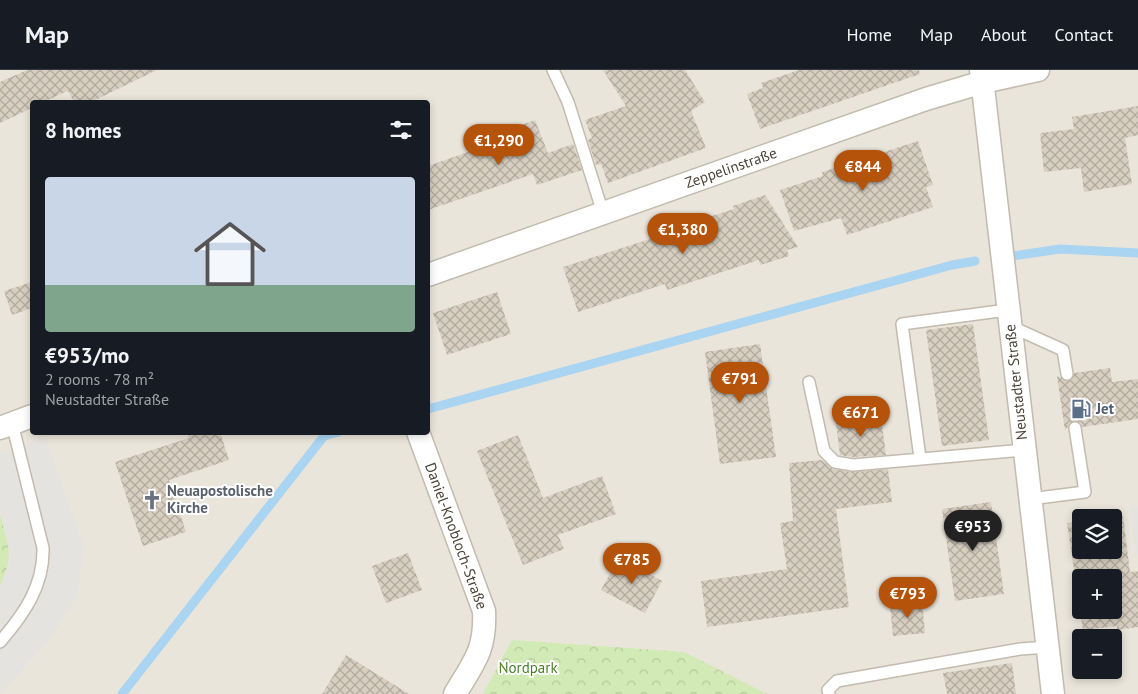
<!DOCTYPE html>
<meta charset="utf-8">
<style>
body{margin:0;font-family:"PT Sans",sans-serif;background:#20242c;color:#f1f3f6;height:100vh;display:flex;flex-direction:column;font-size:19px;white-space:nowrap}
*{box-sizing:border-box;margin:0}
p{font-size:16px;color:#9ea1a6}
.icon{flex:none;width:28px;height:28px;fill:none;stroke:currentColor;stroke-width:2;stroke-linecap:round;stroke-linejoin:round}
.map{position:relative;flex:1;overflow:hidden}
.details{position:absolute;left:30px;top:30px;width:400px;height:335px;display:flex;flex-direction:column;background:#171b24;border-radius:5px;box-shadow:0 2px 8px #0003}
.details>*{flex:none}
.fabs{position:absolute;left:1072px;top:439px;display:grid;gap:10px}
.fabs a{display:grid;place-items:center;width:50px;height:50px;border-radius:5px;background:#171b24;box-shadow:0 2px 8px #0003;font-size:25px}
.price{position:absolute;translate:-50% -42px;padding:0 11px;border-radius:18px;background:#b45309;color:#fff;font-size:16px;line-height:32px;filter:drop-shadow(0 1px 2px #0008)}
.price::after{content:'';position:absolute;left:50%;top:30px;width:15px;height:11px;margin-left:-8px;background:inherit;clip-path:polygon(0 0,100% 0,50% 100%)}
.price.active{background:#222;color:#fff}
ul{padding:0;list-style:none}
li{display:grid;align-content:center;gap:10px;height:265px;padding:0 15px}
li span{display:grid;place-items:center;height:155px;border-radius:5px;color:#555}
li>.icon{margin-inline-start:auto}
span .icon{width:90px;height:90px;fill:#fffc;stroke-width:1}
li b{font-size:21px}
h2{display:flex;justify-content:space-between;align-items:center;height:60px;padding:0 15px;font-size:21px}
header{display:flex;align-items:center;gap:30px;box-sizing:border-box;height:70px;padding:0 25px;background:#171b24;border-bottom:1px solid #363941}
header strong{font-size:24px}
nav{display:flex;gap:28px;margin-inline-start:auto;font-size:18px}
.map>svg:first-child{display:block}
.residential{fill:#eae5da;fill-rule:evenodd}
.forest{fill:url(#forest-crowns)}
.parking{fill:#e5e3e0}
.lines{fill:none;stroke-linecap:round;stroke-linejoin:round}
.stream{stroke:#a9d4f2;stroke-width:9}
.building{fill:url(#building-cross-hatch);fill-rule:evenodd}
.lane-casing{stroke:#c2bbae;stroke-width:14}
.street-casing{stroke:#c2bbae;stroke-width:25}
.lane{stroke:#fff;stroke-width:11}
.street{stroke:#fff;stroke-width:22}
.labels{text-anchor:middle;stroke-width:4;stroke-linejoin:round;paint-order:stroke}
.street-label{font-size:15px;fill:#4b4439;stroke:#fff}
.service-label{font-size:15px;font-weight:bold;fill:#4e5e75;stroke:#fff;text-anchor:start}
.worship-label{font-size:15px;font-weight:bold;fill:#5b616d;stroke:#fff;text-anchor:start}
.park-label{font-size:15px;fill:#4a7f2a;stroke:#fff}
</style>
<header>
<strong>Map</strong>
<nav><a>Home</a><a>Map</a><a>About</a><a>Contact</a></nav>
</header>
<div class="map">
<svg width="1138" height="624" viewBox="0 0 1138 624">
<defs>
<pattern id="forest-crowns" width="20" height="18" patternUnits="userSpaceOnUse" patternTransform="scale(1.25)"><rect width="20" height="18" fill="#d2eab5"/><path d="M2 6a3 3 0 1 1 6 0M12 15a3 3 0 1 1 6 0" fill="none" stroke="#b6ca9c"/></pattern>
<pattern id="building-cross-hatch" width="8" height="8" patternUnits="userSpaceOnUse" patternTransform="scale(1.25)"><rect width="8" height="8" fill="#d8cfc1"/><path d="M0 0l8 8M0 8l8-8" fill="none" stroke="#b1aa9e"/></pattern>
</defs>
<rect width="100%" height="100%" fill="#f6f3ec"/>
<path class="residential" d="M 0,0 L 1138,0 L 1138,624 L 0,624 ZM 32,32 L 428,32 L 428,362 L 32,362 ZM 1081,448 L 1114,448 L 1114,480 L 1081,480 ZM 1081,508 L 1114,508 L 1114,540 L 1081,540 ZM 1081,568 L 1114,568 L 1114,600 L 1081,600 Z"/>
<path class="forest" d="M 0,444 C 8,473 15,487 0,515 Z
M 512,570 L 684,582 L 767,624 L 483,624 Z"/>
<path class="parking" d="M 46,368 L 84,478 L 77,526 L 48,572 L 0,624 L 0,515 L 9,499 L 10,482 L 0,444 L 0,384 Z
M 1138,436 L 1138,485 L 1136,485 L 1130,437 Z"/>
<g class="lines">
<path class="stream" d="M 1006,187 L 1060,179 L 1138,183
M 428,339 L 952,195 L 975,191
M 122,624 L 324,366 L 338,362"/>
</g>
<path class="building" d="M 27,0 L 157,0 L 91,32 L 74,32 L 68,21 L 43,32 L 32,32 L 32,38 L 0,53 L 0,12 Z
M 603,0 L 685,0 L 705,32 L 691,41 L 706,78 L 608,113 L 601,94 L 596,95 L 588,70 L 592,68 L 585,50 L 626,36 Z
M 799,0 L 919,0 L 920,4 L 760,59 L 747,24 L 763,18 L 761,13 Z
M 1138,36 L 1138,65 L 1125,68 L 1132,114 L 1084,122 L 1081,98 L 1044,102 L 1040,63 L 1074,59 L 1072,47 Z
M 535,50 L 548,83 L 573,74 L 582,100 L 537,115 L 533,104 L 428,140 L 428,96 L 505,69 L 502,62 Z
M 918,71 L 933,115 L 926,117 L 933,137 L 847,165 L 841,148 L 794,161 L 780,120 L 823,106 L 822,102 Z
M 765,125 L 798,177 L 787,180 L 789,186 L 760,195 L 759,190 L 667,220 L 665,214 L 578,242 L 563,197 L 650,169 L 649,166 L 734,139 L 733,136 Z
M 32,212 L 32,238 L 12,245 L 4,221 Z
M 497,222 L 511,264 L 447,285 L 433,243 Z
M 973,254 L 989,370 L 942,376 L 926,260 Z
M 760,274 L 776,387 L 720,394 L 705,282 Z
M 1110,298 L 1112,312 L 1138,309 L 1138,349 L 1082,357 L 1080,353 L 1074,351 L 1065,360 L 1057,306 L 1068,311 L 1072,309 L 1074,303 Z
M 881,347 L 886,385 L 853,387 L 840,385 L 836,353 Z
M 187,362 L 220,362 L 229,390 L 169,410 L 186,462 L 143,476 L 115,392 L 189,368 Z
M 518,365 L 543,428 L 602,406 L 616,444 L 558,465 L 564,479 L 523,495 L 477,381 Z
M 822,390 L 833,399 L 852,402 L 888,399 L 892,432 L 836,439 L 849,537 L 707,557 L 701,511 L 787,499 L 780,453 L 793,451 L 789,393 Z
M 991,432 L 1004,524 L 955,531 L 942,439 Z
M 1123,446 L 1130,502 L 1138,501 L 1138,557 L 1117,560 L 1117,556 L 1083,560 L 1067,453 L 1081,451 L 1081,480 L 1114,480 L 1114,448 ZM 1081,508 L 1114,508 L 1114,540 L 1081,540 Z
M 408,483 L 422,520 L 386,533 L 372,496 Z
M 619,487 L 662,511 L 645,543 L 601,520 Z
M 922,531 L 925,563 L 893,566 L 890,535 Z
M 346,585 L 409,624 L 322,624 Z
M 1012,593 L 1016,624 L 947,624 L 943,603 Z"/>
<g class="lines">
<defs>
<path id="lane" d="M 553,0 L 568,32 L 603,143
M 1010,256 L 1063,280 L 1067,304
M 809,312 L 824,381 L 835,392 L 853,395 L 1023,380
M 920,388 L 902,254 L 1007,240
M 1030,429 L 1085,422 L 1075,358
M 0,572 C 24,544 44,516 43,478 L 12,353
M 829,624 L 828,620 L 837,611 L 1020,579 L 1048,577"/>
<path id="street" d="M 981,0 L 1053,624
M 428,205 L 926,29 L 983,12 L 1038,0
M 0,358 L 32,346
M 418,362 L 484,541 C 486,580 474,592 455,624"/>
</defs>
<use href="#lane" class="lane-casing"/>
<use href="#street" class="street-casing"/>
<use href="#lane" class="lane"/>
<use href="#street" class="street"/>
</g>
<defs>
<symbol id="fuel-bare" viewBox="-9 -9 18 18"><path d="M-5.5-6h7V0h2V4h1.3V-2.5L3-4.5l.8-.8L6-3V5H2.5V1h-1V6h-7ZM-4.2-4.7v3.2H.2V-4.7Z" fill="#5c6f8a" stroke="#fff" stroke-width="2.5" paint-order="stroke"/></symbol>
<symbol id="church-bare" viewBox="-9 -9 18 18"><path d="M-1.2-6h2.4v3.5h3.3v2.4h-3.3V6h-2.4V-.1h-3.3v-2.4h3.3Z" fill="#6b7280" stroke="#fff" stroke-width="2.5" paint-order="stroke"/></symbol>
</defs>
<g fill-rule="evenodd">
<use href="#fuel-bare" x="1067" y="325" width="28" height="28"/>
<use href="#church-bare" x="138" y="416" width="28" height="28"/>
</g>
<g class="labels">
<g class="street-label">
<text transform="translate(731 98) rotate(-19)" y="5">Zeppelinstraße</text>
<text transform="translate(1016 312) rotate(-96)" y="5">Neustadter Straße</text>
<text transform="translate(456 466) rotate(70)" y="5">Daniel-Knobloch-Straße</text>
</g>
<g class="service-label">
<text x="1096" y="344">Jet</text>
</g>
<g class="worship-label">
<text x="167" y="426">Neuapostolische<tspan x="167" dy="17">Kirche</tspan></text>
</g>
<g class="park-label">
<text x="528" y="603">Nordpark</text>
</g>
</g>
</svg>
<div class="fabs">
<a><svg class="icon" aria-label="layers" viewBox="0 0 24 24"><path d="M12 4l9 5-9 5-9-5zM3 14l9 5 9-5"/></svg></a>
<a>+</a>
<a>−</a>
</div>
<b class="price" style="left:499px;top:96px">€1,290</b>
<b class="price" style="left:863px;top:122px">€844</b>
<b class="price" style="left:683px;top:185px">€1,380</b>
<b class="price" style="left:740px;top:334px">€791</b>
<b class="price" style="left:861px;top:368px">€671</b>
<b class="price active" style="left:973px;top:482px">€953</b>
<b class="price" style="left:632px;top:515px">€785</b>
<b class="price" style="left:908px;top:549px">€793</b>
<section class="details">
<h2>8 homes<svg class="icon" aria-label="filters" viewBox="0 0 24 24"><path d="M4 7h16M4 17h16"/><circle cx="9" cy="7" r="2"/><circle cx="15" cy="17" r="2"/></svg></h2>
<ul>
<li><span style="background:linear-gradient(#c9d6e8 70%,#7fa58c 0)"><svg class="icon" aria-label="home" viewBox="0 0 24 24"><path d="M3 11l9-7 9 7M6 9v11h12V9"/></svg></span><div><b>€953/mo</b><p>2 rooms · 78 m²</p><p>Neustadter Straße</p></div></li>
</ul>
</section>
</div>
